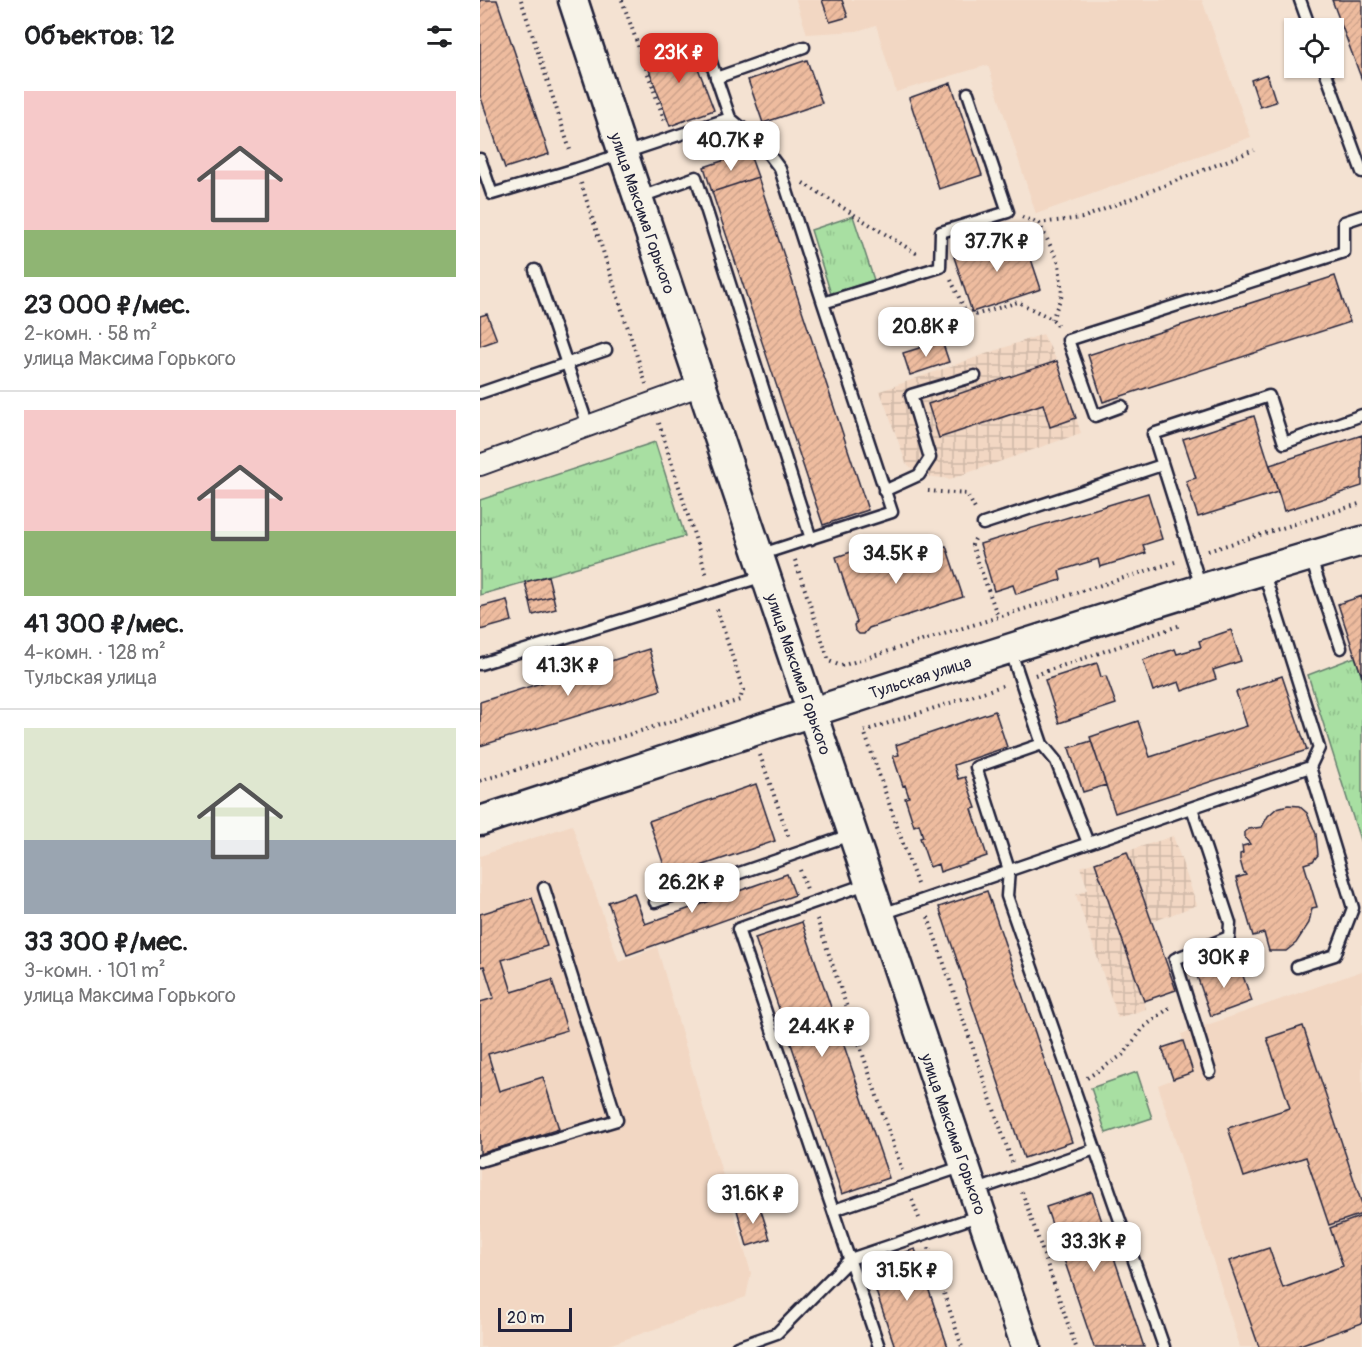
<!DOCTYPE html>
<html lang="ru">
<meta charset="utf-8">
<style>
body{margin:0;font-family:Pangolin,sans-serif;background:#f6f6f6;color:#202124;height:100vh;display:flex;flex-direction:column;font-size:22px;white-space:nowrap}
*{box-sizing:border-box;margin:0}
p{font-size:20px;color:#757577}
.icon{flex:none;width:33px;height:33px;fill:none;stroke:currentColor;stroke-width:2;stroke-linecap:round;stroke-linejoin:round}
.map{position:relative;flex:1;overflow:hidden}
.drawer{display:flex;flex-direction:column;background:#fff;width:480px}
.drawer>*{flex:none}
.buttons{position:absolute;left:804px;top:18px;display:grid;gap:12px}
.buttons a{display:grid;place-items:center;width:60px;height:60px;border-radius:0px;background:#fff;box-shadow:0 2px 4px #0004;font-size:30px}
.scale{position:absolute;left:18px;bottom:15px;width:74px;box-sizing:border-box;padding-left:6px;border:3px solid #22223b;border-top:0;font-size:16px;line-height:21px;white-space:nowrap;color:#22223b;-webkit-text-stroke:4px #f7f3e8;paint-order:stroke}
.price{position:absolute;translate:-50% -51px;padding:0 14px;border-radius:12px;background:#fff;color:#222;font-size:20px;line-height:39px;filter:drop-shadow(0 2px 3px #0008)}
.price::after{content:'';position:absolute;left:50%;top:36px;width:18px;height:14px;margin-left:-9px;background:inherit;clip-path:polygon(0 0,100% 0,50% 100%)}
.price.active{background:#d93025;color:#fff}
ul{padding:0;list-style:none}
li{display:grid;align-content:center;gap:12px;height:318px;padding:0 24px}
li+li{border-top:2px solid #e0e0e0}
li span{display:grid;place-items:center;height:186px;border-radius:0px;color:#555}
li>.icon{margin-inline-start:auto}
span .icon{width:108px;height:108px;fill:#fffc;stroke-width:1}
li b{font-size:26px}
h2{display:flex;justify-content:space-between;align-items:center;height:72px;padding:0 24px;font-size:26px}
main{display:flex;flex:1;min-height:0}
.map>svg:first-child{display:block}
.built{fill:#f2d7c3}
.industrial{fill:url(#industrial-grid)}
.grass{fill:url(#grass-tufts);stroke:#65806e;stroke-width:1.5}
.building{fill:url(#building-hatch);stroke:#22223b;stroke-width:1.5}
.lines{fill:none;stroke-linecap:round;stroke-linejoin:round}
.lane-casing{stroke:#22223b;stroke-width:15}
.street-casing{stroke:#22223b;stroke-width:24}
.secondary-casing{stroke:#22223b;stroke-width:33}
.path{stroke:#22223b;stroke-width:4;stroke-dasharray:1.5 4.5;stroke-linecap:butt}
.lane{stroke:#f7f3e8;stroke-width:10}
.street{stroke:#f7f3e8;stroke-width:20}
.secondary{stroke:#f7f3e8;stroke-width:28}
.labels{text-anchor:middle;stroke-width:5;stroke-linejoin:round;paint-order:stroke}
.street-label{font-size:16px;fill:#22223b;stroke:#f7f3e8}
</style>
<main>
<section class="drawer">
<h2>Объектов: 12<svg class="icon" aria-label="filters" viewBox="0 0 24 24"><path d="M4 7h16M4 17h16"/><circle cx="9" cy="7" r="2"/><circle cx="15" cy="17" r="2"/></svg></h2>
<ul>
<li><span style="background:linear-gradient(#f6c9c9 75%,#8fb573 0)"><svg class="icon" aria-label="home" viewBox="0 0 24 24"><path d="M3 11l9-7 9 7M6 9v11h12V9"/></svg></span><div><b>23 000 ₽/мес.</b><p>2-комн. · 58 m²</p><p>улица Максима Горького</p></div></li>
<li><span style="background:linear-gradient(#f6c9c9 65%,#8fb573 0)"><svg class="icon" aria-label="home" viewBox="0 0 24 24"><path d="M3 11l9-7 9 7M6 9v11h12V9"/></svg></span><div><b>41 300 ₽/мес.</b><p>4-комн. · 128 m²</p><p>Тульская улица</p></div></li>
<li><span style="background:linear-gradient(#dfe7d0 60%,#9aa5b1 0)"><svg class="icon" aria-label="home" viewBox="0 0 24 24"><path d="M3 11l9-7 9 7M6 9v11h12V9"/></svg></span><div><b>33 300 ₽/мес.</b><p>3-комн. · 101 m²</p><p>улица Максима Горького</p></div></li>
</ul>
</section>
<div class="map">
<svg width="882" height="1347" viewBox="0 0 882 1347">
<defs>
<pattern id="industrial-grid" width="8" height="8" patternUnits="userSpaceOnUse" patternTransform="scale(1.5)"><rect width="8" height="8" fill="#f2d7c3"/><path d="M0 4h8M4 0v8" fill="none" stroke="#cfb8a8"/></pattern>
<pattern id="grass-tufts" width="24" height="20" patternUnits="userSpaceOnUse" patternTransform="scale(1.5)"><rect width="24" height="20" fill="#a8dfa2"/><path d="M3 7l-1-3M5 7V3M7 7l1-3M15 17l-1-3M17 17v-4M19 17l1-3" fill="none" stroke="#90bf8c"/></pattern>
<pattern id="building-hatch" width="6" height="6" patternUnits="userSpaceOnUse" patternTransform="scale(1.5)"><rect width="6" height="6" fill="#eebc9f"/><path d="M-1 1l2-2M0 6l6-6M5 7l2-2" fill="none" stroke="#cca18a"/></pattern>
</defs>
<rect width="100%" height="100%" fill="#f4e2d2"/>
<filter id="ink" filterUnits="userSpaceOnUse"><feTurbulence type="fractalNoise" baseFrequency=".0167" numOctaves="2"/><feDisplacementMap in="SourceGraphic" scale="12" xChannelSelector="R" yChannelSelector="G"/><feConvolveMatrix kernelMatrix="1 2 1 2 8 2 1 2 1" color-interpolation-filters="sRGB"/></filter>
<g filter="url(#ink)">
<path class="built" d="M 316,0 L 722,0 L 771,137 L 556,214 L 508,65 L 416,92 L 396,25 L 377,31 L 327,34 Z
M 92,825 L 139,962 L 177,947 L 271,1273 L 266,1297 L 123,1347 L 0,1347 L 0,856 Z
M 882,971 L 882,1347 L 760,1347 L 678,1085 L 713,1072 L 701,1034 Z"/>
<path class="industrial" d="M 563,334 L 577,361 L 601,433 L 470,479 L 439,475 L 426,463 L 400,391 Z
M 693,836 L 717,905 L 672,922 L 696,990 L 664,1001 L 666,1009 L 638,1018 L 596,895 L 608,889 L 600,867 Z"/>
<path class="grass" d="M 373,216 L 394,280 L 351,294 L 331,230 Z
M 175,442 L 205,536 L 0,595 L 0,500 Z
M 875,657 L 882,677 L 882,846 L 828,675 Z
M 657,1072 L 672,1118 L 626,1133 L 611,1088 Z"/>
<path class="building" d="M 0,0 L 17,0 L 69,154 L 25,168 L 0,95 Z
M 342,0 L 362,0 L 368,17 L 350,22 Z
M 852,0 L 882,0 L 882,80 Z
M 208,42 L 234,110 L 190,126 L 165,59 Z
M 327,60 L 342,103 L 283,123 L 268,80 Z
M 787,74 L 796,102 L 780,107 L 771,80 Z
M 471,83 L 502,175 L 459,189 L 429,98 Z
M 269,152 L 278,177 L 232,192 L 224,167 Z
M 278,177 L 388,510 L 343,525 L 232,192 Z
M 543,235 L 561,289 L 492,312 L 474,257 Z
M 855,276 L 870,322 L 623,402 L 608,355 Z
M 7,314 L 17,340 L 0,346 L 0,316 Z
M 462,341 L 469,362 L 430,375 L 423,353 Z
M 577,361 L 596,418 L 570,427 L 563,404 L 459,438 L 448,404 Z
M 774,416 L 798,492 L 718,517 L 706,481 L 716,478 L 703,439 Z
M 882,435 L 882,486 L 804,511 L 790,465 Z
M 668,493 L 682,539 L 663,545 L 666,553 L 620,567 L 618,559 L 579,571 L 581,580 L 536,594 L 533,585 L 514,591 L 500,544 Z
M 398,543 L 405,565 L 466,546 L 483,597 L 389,628 L 384,634 L 379,634 L 375,630 L 374,625 L 377,622 L 356,557 Z
M 68,576 L 73,596 L 50,602 L 45,582 Z
M 73,596 L 76,609 L 53,615 L 50,602 Z
M 882,596 L 882,677 L 858,604 Z
M 27,600 L 32,621 L 0,630 L 0,607 Z
M 751,630 L 761,661 L 733,670 L 736,679 L 702,691 L 699,682 L 673,691 L 663,660 L 695,649 L 697,654 L 721,647 L 719,641 Z
M 169,649 L 181,690 L 0,746 L 0,702 Z
M 617,663 L 621,677 L 626,676 L 636,704 L 579,723 L 565,680 Z
M 802,676 L 827,750 L 635,813 L 610,737 L 658,721 L 670,757 L 767,726 L 756,692 Z
M 515,711 L 527,747 L 474,765 L 478,779 L 485,777 L 496,808 L 492,809 L 507,856 L 460,872 L 458,864 L 450,867 L 440,838 L 443,837 L 439,824 L 434,826 L 425,798 L 429,797 L 425,785 L 423,786 L 413,756 L 419,755 L 416,745 Z
M 611,741 L 626,785 L 603,792 L 589,748 Z
M 276,784 L 295,841 L 188,877 L 169,821 Z
M 808,805 L 819,806 L 827,813 L 836,834 L 838,855 L 833,861 L 824,864 L 837,907 L 832,908 L 829,923 L 816,943 L 806,951 L 789,951 L 784,933 L 773,936 L 756,878 L 766,875 L 763,871 L 760,860 L 760,854 L 763,853 L 762,846 L 770,844 L 765,838 L 765,832 L 769,829 L 782,827 L 788,816 L 797,808 Z
M 647,852 L 696,990 L 664,1001 L 615,863 Z
M 307,874 L 315,895 L 147,955 L 128,902 L 154,893 L 165,924 Z
M 507,891 L 592,1142 L 544,1158 L 459,907 Z
M 52,898 L 67,946 L 22,960 L 32,992 L 72,980 L 87,1030 L 8,1054 L 19,1091 L 63,1077 L 79,1129 L 0,1154 L 0,1002 L 14,998 L 4,966 L 0,967 L 0,914 Z
M 322,922 L 409,1178 L 362,1194 L 275,938 Z
M 758,962 L 772,1001 L 731,1016 L 717,976 Z
M 823,1026 L 882,1204 L 882,1214 L 849,1225 L 826,1157 L 764,1177 L 748,1128 L 810,1108 L 787,1038 Z
M 703,1041 L 713,1072 L 693,1079 L 682,1048 Z
M 612,1192 L 664,1347 L 614,1347 L 566,1207 Z
M 279,1204 L 290,1239 L 267,1246 L 257,1210 Z
M 882,1216 L 882,1323 L 814,1347 L 779,1347 L 749,1261 L 789,1248 L 803,1288 L 863,1266 L 850,1228 Z
M 435,1249 L 468,1347 L 415,1347 L 387,1265 Z"/>
<g class="lines">
<defs>
<path id="lane" d="M 820,0 L 830,28
M 229,56 L 250,118
M 844,68 L 882,172
M 236,78 L 324,47
M 0,159 L 12,194 L 96,169 L 250,118 L 282,145 L 300,169 L 343,303 L 460,267 L 461,232 L 528,212 L 488,93
M 158,198 L 216,177 L 331,539
M 55,270 L 108,426
M 0,393 L 126,350
M 642,406 L 615,416 L 588,340 L 864,252 L 864,222 L 882,216
M 404,491 L 439,475 L 450,458 L 431,395 L 495,376
M 503,524 L 682,465
M 279,555 L 412,512 L 343,303
M 830,556 L 861,648
M 783,570 L 839,748 L 830,767
M 721,587 L 673,434 L 789,396 L 804,443 L 882,415
M 530,649 L 562,744 L 496,767 L 529,870 L 527,896 L 684,1347
M 0,664 L 284,576
M 562,744 L 576,761 L 608,843
M 712,808 L 750,923 L 749,937 L 695,959 L 730,1072
M 389,883 L 258,929 L 399,1347
M 175,902 L 373,834
M 402,914 L 830,767 L 873,908 L 855,955 L 817,967
M 0,1161 L 137,1120 L 64,888
M 494,1191 L 615,1149
M 354,1210 L 484,1166
M 257,1347 L 297,1333 L 370,1259 L 501,1215"/>
<path id="street" d="M 0,465 L 221,385"/>
<path id="secondary" d="M 93,0 L 143,153 L 546,1347
M 0,821 C 293,725 586,627 882,541"/>
</defs>
<use href="#lane" class="lane-casing"/>
<use href="#street" class="street-casing"/>
<use href="#secondary" class="secondary-casing"/>
<path class="path" d="M 41,0 L 91,153
M 142,0 L 185,122
M 101,183 L 166,384
M 323,183 L 439,255
M 542,217 L 559,223 L 602,218 L 774,150
M 559,223 L 579,263 L 582,295 L 572,319
M 471,280 L 488,317 L 538,302 L 572,319 L 579,327
M 179,423 L 227,576
M 448,491 L 487,494 L 495,509
M 495,539 L 492,545 L 518,617
M 728,551 L 882,503
M 315,560 L 349,661 L 361,666 L 695,562
M 555,675 L 701,625
M 280,755 L 309,838
M 0,781 L 260,700 L 263,690 L 237,609
M 320,870 L 327,889
M 437,884 L 384,731 L 525,685
M 448,917 L 532,1162
M 337,919 L 422,1170
M 607,1078 L 644,1054 L 664,1027 L 692,1006
M 542,1192 L 596,1347
M 432,1200 L 439,1218
M 449,1248 L 482,1347"/>
<use href="#lane" class="lane"/>
<use href="#street" class="street"/>
<use href="#secondary" class="secondary"/>
</g>
</g>
<g class="labels">
<g class="street-label">
<text transform="translate(163 213) rotate(71)" y="6">улица Максима Горького</text>
<text transform="translate(319 674) rotate(71)" y="6">улица Максима Горького</text>
<text transform="translate(440 677) rotate(-18)" y="6">Тульская улица</text>
<text transform="translate(474 1134) rotate(71)" y="6">улица Максима Горького</text>
</g>
</g>
</svg>
<div class="buttons">
<a><svg class="icon" aria-label="locate" viewBox="0 0 24 24"><circle cx="12" cy="12" r="6"/><path d="M12 2v4M12 18v4M2 12h4M18 12h4"/></svg></a>
</div>
<div class="scale">20 m</div>
<b class="price active" style="left:199px;top:84px">23K ₽</b>
<b class="price" style="left:251px;top:172px">40.7K ₽</b>
<b class="price" style="left:517px;top:273px">37.7K ₽</b>
<b class="price" style="left:446px;top:358px">20.8K ₽</b>
<b class="price" style="left:416px;top:585px">34.5K ₽</b>
<b class="price" style="left:88px;top:697px">41.3K ₽</b>
<b class="price" style="left:212px;top:914px">26.2K ₽</b>
<b class="price" style="left:744px;top:989px">30K ₽</b>
<b class="price" style="left:342px;top:1058px">24.4K ₽</b>
<b class="price" style="left:273px;top:1225px">31.6K ₽</b>
<b class="price" style="left:614px;top:1273px">33.3K ₽</b>
<b class="price" style="left:427px;top:1302px">31.5K ₽</b>
</div>
</main>
